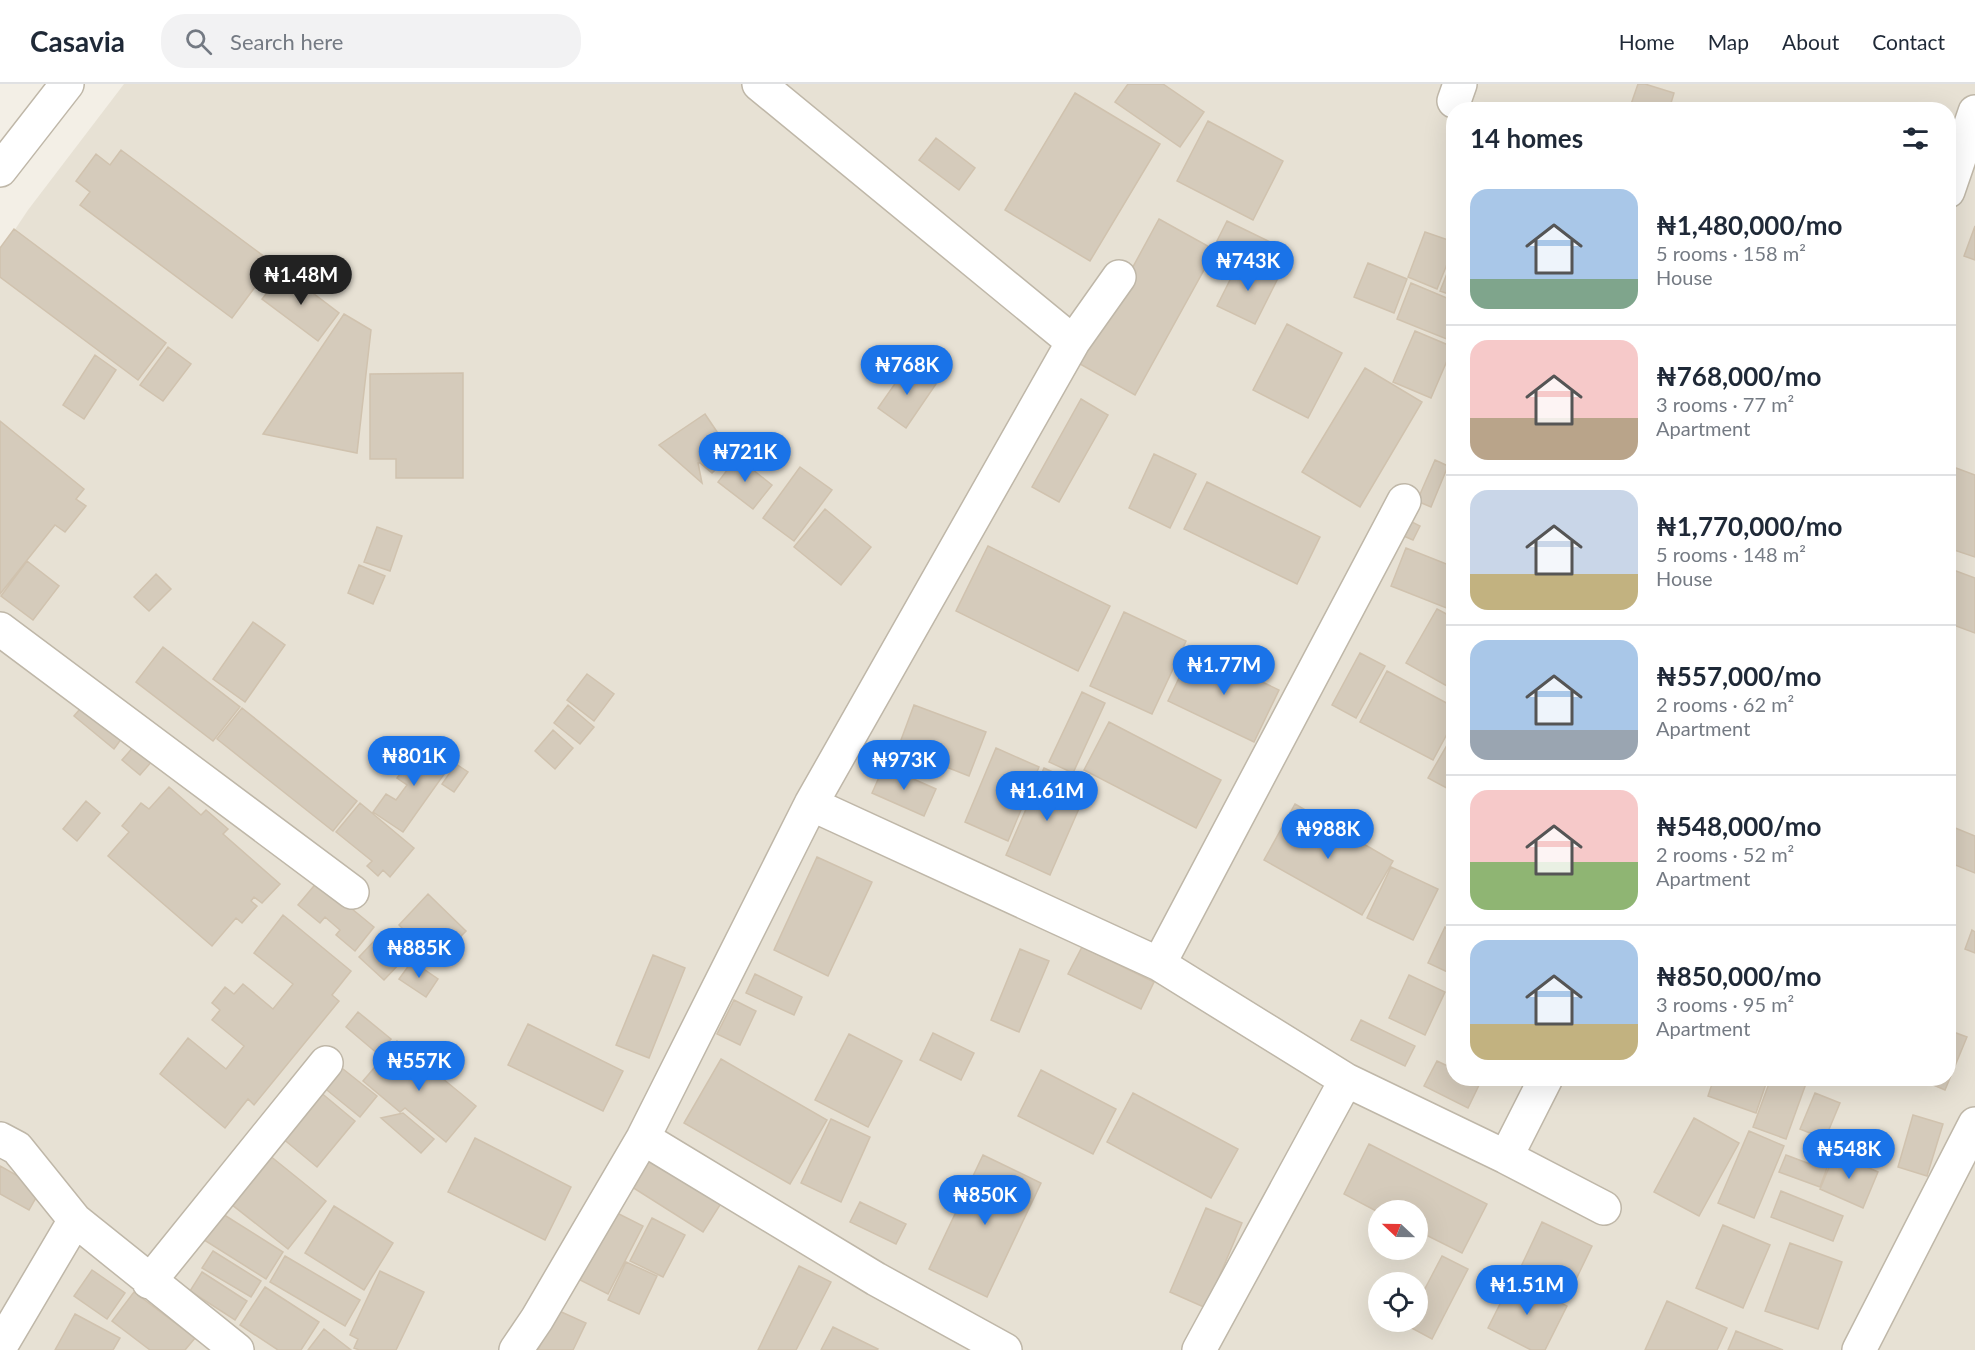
<!DOCTYPE html>
<meta charset="utf-8">
<style>
body{margin:0;font-family:Lato,sans-serif;background:#f2f2f3;color:#1f2937;height:100vh;display:flex;flex-direction:column;font-size:22px;white-space:nowrap}
*{box-sizing:border-box;margin:0}
p{font-size:20px;color:#747a83}
.icon{flex:none;width:33px;height:33px;fill:none;stroke:currentColor;stroke-width:2;stroke-linecap:round;stroke-linejoin:round}
.map{position:relative;flex:1;overflow:hidden}
.side{position:absolute;left:1446px;top:18px;width:510px;height:984px;display:flex;flex-direction:column;background:#fff;border-radius:24px;box-shadow:0 6px 24px #0002}
.side>*{flex:none}
.needle{width:39px;rotate:292deg}
.fabs{position:absolute;left:1368px;top:1116px;display:grid;gap:12px}
.fabs a{display:grid;place-items:center;width:60px;height:60px;border-radius:50%;background:#fff;box-shadow:0 6px 24px #0002;font-size:30px}
.price{position:absolute;translate:-50% -51px;padding:0 14px;border-radius:21px;background:#1a73e8;color:#fff;font-size:20px;line-height:39px;filter:drop-shadow(0 2px 3px #0008)}
.price::after{content:'';position:absolute;left:50%;top:36px;width:18px;height:14px;margin-left:-9px;background:inherit;clip-path:polygon(0 0,100% 0,50% 100%)}
.price.on{background:#222;color:#fff}
ul{padding:0;list-style:none}
li{display:flex;align-items:center;gap:18px;height:150px;padding:0 24px}
li+li{border-top:2px solid #e0e1e3}
li span{display:grid;place-items:center;flex:none;width:168px;height:120px;border-radius:18px;color:#555}
li>.icon{margin-inline-start:auto}
span .icon{width:72px;height:72px;fill:#fffc;stroke-width:1}
li b{font-size:26px}
h2{display:flex;justify-content:space-between;align-items:center;height:72px;padding:0 24px;font-size:26px}
header{display:flex;align-items:center;gap:36px;box-sizing:border-box;height:84px;padding:0 30px;background:#fff;border-bottom:2px solid #e0e1e3}
header strong{font-size:28px}
nav{display:flex;gap:33px;margin-inline-start:auto;font-size:21px}
.search{width:420px;height:54px;background:#f2f2f3;display:flex;align-items:center;gap:15px;box-sizing:border-box;padding:0 21px;border-radius:24px;color:#747a83;font-size:22px}
.map>svg:first-child{display:block}
.residential{fill:#e7e1d4;fill-rule:evenodd}
.building{fill:#d5cbbb;stroke:#d0c2ae;stroke-width:1.5}
.lines{fill:none;stroke-linecap:round;stroke-linejoin:round}
.minor-casing{stroke:#bfb7a8;stroke-width:36}
.minor{stroke:#fff;stroke-width:33}
</style>
<header>
<strong>Casavia</strong>
<div class="search"><svg class="icon" aria-label="search" viewBox="0 0 24 24"><circle cx="10" cy="10" r="6"/><path d="M15 15l6 6"/></svg>Search here</div>
<nav><a>Home</a><a>Map</a><a>About</a><a>Contact</a></nav>
</header>
<div class="map">
<svg width="1975" height="1266" viewBox="0 0 1975 1266">
<rect width="100%" height="100%" fill="#f3efe6"/>
<path class="residential" d="M 124,0 L 1975,0 L 1975,1266 L 0,1266 L 0,168 L 28,126 ZM 1454,26 L 1948,26 L 1948,994 L 1454,994 ZM 1378,1126 L 1418,1126 L 1418,1166 L 1378,1166 ZM 1378,1198 L 1418,1198 L 1418,1238 L 1378,1238 Z"/>
<path class="building" d="M 1128,0 L 1163,0 L 1204,28 L 1180,63 L 1115,18 Z
M 1638,0 L 1645,0 L 1674,9 L 1669,26 L 1629,26 Z
M 1075,9 L 1160,60 L 1090,177 L 1005,126 Z
M 1208,37 L 1283,77 L 1253,136 L 1177,97 Z
M 936,54 L 975,84 L 959,106 L 919,76 Z
M 121,66 L 273,179 L 232,234 L 80,121 L 90,108 L 76,97 L 96,70 L 110,81 Z
M 1159,135 L 1215,166 L 1135,311 L 1080,280 Z
M 1227,137 L 1291,168 L 1281,190 L 1216,159 Z
M 1975,142 L 1975,176 L 1964,172 Z
M 14,145 L 166,259 L 138,296 L 0,193 L 0,164 Z
M 1425,148 L 1454,158 L 1454,163 L 1437,205 L 1408,193 Z
M 1454,172 L 1454,212 L 1440,207 Z
M 1240,176 L 1278,194 L 1255,240 L 1217,222 Z
M 1368,179 L 1407,195 L 1394,229 L 1354,213 Z
M 284,187 L 339,229 L 318,257 L 262,215 Z
M 1411,199 L 1454,217 L 1454,258 L 1397,235 Z
M 344,230 L 371,246 L 357,369 L 263,350 Z
M 1287,240 L 1342,269 L 1308,334 L 1253,306 Z
M 1415,247 L 1453,263 L 1431,314 L 1393,298 Z
M 168,263 L 191,280 L 163,317 L 140,301 Z
M 95,271 L 116,286 L 84,335 L 63,321 Z
M 908,281 L 936,300 L 906,344 L 878,324 Z
M 1365,284 L 1422,318 L 1360,423 L 1302,388 Z
M 463,289 L 463,394 L 396,394 L 396,375 L 370,375 L 370,290 Z
M 1081,315 L 1108,331 L 1059,418 L 1032,403 Z
M 705,330 L 732,370 L 712,389 L 700,379 L 698,379 L 702,399 L 659,361 Z
M 0,337 L 84,405 L 76,415 L 86,422 L 65,448 L 55,441 L 0,510 Z
M 1154,370 L 1196,390 L 1170,444 L 1129,424 Z
M 737,373 L 772,401 L 753,425 L 718,398 Z
M 1435,376 L 1448,382 L 1431,423 L 1417,417 Z
M 1948,381 L 1975,391 L 1975,473 L 1948,464 Z
M 800,383 L 832,406 L 794,457 L 763,434 Z
M 1207,398 L 1320,453 L 1297,500 L 1184,445 Z
M 825,425 L 871,463 L 841,501 L 794,463 Z
M 1406,435 L 1420,442 L 1413,456 L 1399,450 Z
M 377,443 L 402,452 L 390,487 L 364,478 Z
M 988,462 L 1110,522 L 1078,587 L 956,527 Z
M 1406,464 L 1454,483 L 1454,527 L 1391,502 Z
M 27,477 L 59,502 L 33,536 L 1,512 Z
M 359,481 L 385,492 L 373,520 L 348,509 Z
M 1948,484 L 1975,494 L 1975,549 L 1948,539 Z
M 156,490 L 171,505 L 149,527 L 134,513 Z
M 1437,525 L 1454,534 L 1454,606 L 1406,579 Z
M 1124,528 L 1186,557 L 1152,630 L 1090,602 Z
M 253,538 L 285,561 L 245,618 L 213,595 Z
M 163,563 L 240,623 L 213,657 L 136,598 Z
M 1193,565 L 1279,606 L 1254,658 L 1168,617 Z
M 1360,569 L 1385,582 L 1356,634 L 1332,621 Z
M 1387,587 L 1454,623 L 1454,637 L 1433,676 L 1360,638 Z
M 587,590 L 614,610 L 594,637 L 567,616 Z
M 1082,608 L 1105,619 L 1073,689 L 1049,678 Z
M 86,618 L 125,650 L 114,665 L 74,632 Z
M 568,621 L 594,643 L 580,660 L 554,639 Z
M 914,621 L 986,648 L 969,692 L 898,664 Z
M 242,624 L 357,717 L 333,747 L 217,655 Z
M 1109,638 L 1221,696 L 1196,744 L 1084,686 Z
M 553,646 L 573,664 L 555,685 L 535,667 Z
M 1454,649 L 1454,708 L 1428,694 Z
M 423,658 L 452,679 L 403,748 L 373,728 L 386,710 L 396,716 L 407,701 L 397,694 Z
M 135,661 L 153,676 L 140,691 L 122,676 Z
M 996,664 L 1039,683 L 1008,757 L 965,738 Z
M 456,680 L 468,688 L 454,708 L 442,700 Z
M 884,682 L 936,705 L 924,732 L 872,709 Z
M 1044,684 L 1088,704 L 1050,791 L 1006,771 Z
M 169,703 L 201,731 L 206,726 L 228,745 L 223,750 L 280,800 L 262,819 L 254,813 L 251,817 L 257,822 L 242,839 L 236,834 L 212,862 L 108,772 L 129,748 L 122,742 L 141,719 L 149,725 Z
M 86,717 L 100,729 L 77,757 L 63,745 Z
M 360,719 L 414,764 L 390,793 L 383,786 L 378,792 L 367,782 L 372,777 L 336,748 Z
M 1295,720 L 1393,777 L 1362,831 L 1264,776 Z
M 1948,741 L 1975,752 L 1975,789 L 1948,778 Z
M 817,773 L 872,798 L 828,892 L 774,866 Z
M 1391,783 L 1438,805 L 1413,856 L 1367,834 Z
M 318,797 L 374,843 L 355,867 L 336,851 L 340,846 L 325,833 L 320,839 L 298,821 Z
M 428,810 L 466,847 L 436,878 L 399,841 Z
M 283,831 L 351,887 L 332,911 L 339,917 L 254,1021 L 248,1015 L 225,1044 L 160,990 L 188,954 L 226,985 L 244,962 L 212,936 L 220,926 L 212,919 L 225,903 L 234,910 L 243,900 L 273,925 L 293,900 L 254,869 Z
M 1445,843 L 1454,847 L 1454,891 L 1428,879 Z
M 1972,846 L 1975,848 L 1975,869 L 1965,865 Z
M 377,854 L 402,877 L 384,896 L 359,873 Z
M 1082,863 L 1154,898 L 1141,925 L 1068,890 Z
M 1020,865 L 1049,877 L 1019,948 L 991,936 Z
M 653,871 L 685,884 L 649,974 L 616,961 Z
M 412,877 L 438,895 L 426,913 L 399,895 Z
M 755,890 L 802,913 L 794,931 L 746,909 Z
M 1409,891 L 1445,908 L 1425,951 L 1389,934 Z
M 734,916 L 756,927 L 740,961 L 717,950 Z
M 358,928 L 391,955 L 378,970 L 346,943 Z
M 1361,936 L 1415,962 L 1405,982 L 1351,956 Z
M 528,940 L 623,987 L 603,1027 L 508,981 Z
M 1948,946 L 1967,953 L 1945,1006 L 1917,994 L 1948,994 Z
M 933,949 L 974,969 L 961,996 L 920,976 Z
M 849,950 L 902,977 L 868,1043 L 815,1016 Z
M 397,957 L 476,1022 L 446,1058 L 405,1024 L 400,1028 L 363,997 Z
M 721,975 L 827,1036 L 790,1100 L 684,1039 Z
M 333,977 L 377,1012 L 360,1033 L 317,998 Z
M 1437,977 L 1454,985 L 1454,994 L 1471,994 L 1480,999 L 1468,1024 L 1424,1002 Z
M 1041,986 L 1116,1025 L 1093,1070 L 1018,1032 Z
M 1714,994 L 1768,994 L 1756,1029 L 1708,1012 Z
M 1771,994 L 1808,994 L 1786,1055 L 1753,1043 Z
M 313,1002 L 355,1037 L 317,1083 L 276,1049 Z
M 1133,1009 L 1238,1065 L 1211,1114 L 1107,1058 Z
M 1815,1009 L 1840,1019 L 1825,1055 L 1800,1045 Z
M 403,1029 L 434,1055 L 421,1069 L 381,1034 Z
M 1913,1031 L 1943,1040 L 1927,1092 L 1898,1083 Z
M 1694,1034 L 1739,1059 L 1699,1132 L 1654,1108 Z
M 831,1035 L 870,1053 L 841,1118 L 801,1099 Z
M 1749,1047 L 1784,1062 L 1754,1134 L 1718,1119 Z
M 475,1054 L 571,1103 L 545,1156 L 448,1108 Z
M 1369,1060 L 1487,1120 L 1462,1169 L 1418,1147 L 1418,1126 L 1378,1128 L 1344,1110 Z
M 1817,1061 L 1833,1067 L 1820,1103 L 1779,1088 L 1786,1071 L 1810,1080 Z
M 654,1068 L 725,1113 L 703,1148 L 632,1103 Z
M 1835,1069 L 1878,1088 L 1863,1124 L 1820,1105 Z
M 269,1071 L 326,1117 L 288,1165 L 231,1120 Z
M 983,1071 L 1041,1099 L 987,1213 L 929,1185 Z
M 0,1082 L 41,1105 L 29,1126 L 0,1110 Z
M 1781,1107 L 1843,1132 L 1833,1157 L 1771,1133 Z
M 860,1118 L 906,1140 L 896,1160 L 850,1138 Z
M 334,1122 L 393,1159 L 364,1206 L 305,1169 Z
M 1206,1124 L 1242,1139 L 1206,1224 L 1170,1208 Z
M 218,1127 L 283,1168 L 266,1195 L 201,1154 Z
M 615,1128 L 643,1142 L 608,1210 L 580,1196 Z
M 652,1134 L 685,1151 L 663,1193 L 630,1177 Z
M 1542,1138 L 1592,1162 L 1569,1210 L 1519,1187 Z
M 1723,1141 L 1770,1161 L 1743,1224 L 1696,1204 Z
M 1790,1159 L 1842,1178 L 1818,1245 L 1765,1227 Z
M 213,1167 L 261,1197 L 251,1213 L 202,1184 Z
M 285,1172 L 360,1216 L 345,1242 L 270,1198 Z
M 1442,1172 L 1468,1185 L 1432,1255 L 1406,1241 L 1408,1238 L 1418,1238 L 1418,1218 Z
M 626,1178 L 657,1192 L 639,1230 L 608,1216 Z
M 799,1182 L 831,1198 L 796,1266 L 758,1266 Z
M 92,1186 L 125,1209 L 107,1235 L 74,1212 Z
M 380,1187 L 424,1208 L 396,1266 L 359,1266 L 354,1264 L 358,1255 L 350,1251 Z
M 202,1188 L 247,1217 L 235,1236 L 190,1207 Z
M 1513,1194 L 1567,1222 L 1545,1266 L 1531,1266 L 1488,1244 Z
M 265,1203 L 319,1238 L 301,1266 L 278,1266 L 240,1241 Z
M 134,1208 L 195,1254 L 185,1266 L 150,1266 L 112,1237 Z
M 1667,1217 L 1727,1244 L 1717,1266 L 1645,1266 Z
M 557,1226 L 586,1239 L 573,1266 L 538,1266 Z
M 75,1230 L 120,1254 L 113,1266 L 55,1266 Z
M 833,1243 L 878,1265 L 877,1266 L 821,1266 Z
M 324,1245 L 351,1266 L 308,1266 Z
M 1736,1247 L 1783,1266 L 1728,1266 Z"/>
<g class="lines">
<defs>
<path id="minor" d="M 759,0 L 1073,258 L 1119,193
M 1454,17 L 1460,0
M 0,86 L 67,0
M 1948,107 L 1975,28
M 0,545 L 352,808
M 811,720 L 1159,880 L 1346,996 L 1506,1073 L 1604,1124
M 1159,880 L 1404,417
M 643,1054 L 876,1195 L 1005,1266
M 0,1055 L 17,1064 L 75,1136 L 237,1266
M 1506,1073 L 1546,994
M 149,1198 L 326,979
M 0,1263 L 75,1136
M 516,1266 L 537,1235 L 643,1054 L 811,720 L 1073,258
M 1199,1266 L 1346,996
M 1859,1266 L 1975,1040"/>
</defs>
<use href="#minor" class="minor-casing"/>
<use href="#minor" class="minor"/>
</g>
</svg>
<div class="fabs">
<a><svg class="needle" viewBox="-14 -14 28 28"><path d="M0-13l5 13h-10z" fill="#e53935"/><path d="M0 13l5-13h-10z" fill="#747a83"/></svg></a>
<a><svg class="icon" aria-label="locate" viewBox="0 0 24 24"><circle cx="12" cy="12" r="6"/><path d="M12 2v4M12 18v4M2 12h4M18 12h4"/></svg></a>
</div>
<b class="price" style="left:1248px;top:208px">₦743K</b>
<b class="price on" style="left:301px;top:222px">₦1.48M</b>
<b class="price" style="left:907px;top:312px">₦768K</b>
<b class="price" style="left:745px;top:399px">₦721K</b>
<b class="price" style="left:1224px;top:612px">₦1.77M</b>
<b class="price" style="left:414px;top:703px">₦801K</b>
<b class="price" style="left:904px;top:707px">₦973K</b>
<b class="price" style="left:1047px;top:738px">₦1.61M</b>
<b class="price" style="left:1328px;top:776px">₦988K</b>
<b class="price" style="left:419px;top:895px">₦885K</b>
<b class="price" style="left:419px;top:1008px">₦557K</b>
<b class="price" style="left:1849px;top:1096px">₦548K</b>
<b class="price" style="left:985px;top:1142px">₦850K</b>
<b class="price" style="left:1527px;top:1232px">₦1.51M</b>
<section class="side">
<h2>14 homes<svg class="icon" aria-label="filters" viewBox="0 0 24 24"><path d="M4 7h16M4 17h16"/><circle cx="9" cy="7" r="2"/><circle cx="15" cy="17" r="2"/></svg></h2>
<ul>
<li><span style="background:linear-gradient(#a9c7e8 75%,#7fa58c 0)"><svg class="icon" aria-label="home" viewBox="0 0 24 24"><path d="M3 11l9-7 9 7M6 9v11h12V9"/></svg></span><div><b>₦1,480,000/mo</b><p>5 rooms · 158 m²</p><p>House</p></div></li>
<li><span style="background:linear-gradient(#f6c9c9 65%,#b9a48a 0)"><svg class="icon" aria-label="home" viewBox="0 0 24 24"><path d="M3 11l9-7 9 7M6 9v11h12V9"/></svg></span><div><b>₦768,000/mo</b><p>3 rooms · 77 m²</p><p>Apartment</p></div></li>
<li><span style="background:linear-gradient(#c9d6e8 70%,#c2b280 0)"><svg class="icon" aria-label="home" viewBox="0 0 24 24"><path d="M3 11l9-7 9 7M6 9v11h12V9"/></svg></span><div><b>₦1,770,000/mo</b><p>5 rooms · 148 m²</p><p>House</p></div></li>
<li><span style="background:linear-gradient(#a9c7e8 75%,#9aa5b1 0)"><svg class="icon" aria-label="home" viewBox="0 0 24 24"><path d="M3 11l9-7 9 7M6 9v11h12V9"/></svg></span><div><b>₦557,000/mo</b><p>2 rooms · 62 m²</p><p>Apartment</p></div></li>
<li><span style="background:linear-gradient(#f6c9c9 60%,#8fb573 0)"><svg class="icon" aria-label="home" viewBox="0 0 24 24"><path d="M3 11l9-7 9 7M6 9v11h12V9"/></svg></span><div><b>₦548,000/mo</b><p>2 rooms · 52 m²</p><p>Apartment</p></div></li>
<li><span style="background:linear-gradient(#a9c7e8 70%,#c2b280 0)"><svg class="icon" aria-label="home" viewBox="0 0 24 24"><path d="M3 11l9-7 9 7M6 9v11h12V9"/></svg></span><div><b>₦850,000/mo</b><p>3 rooms · 95 m²</p><p>Apartment</p></div></li>
</ul>
</section>
</div>
